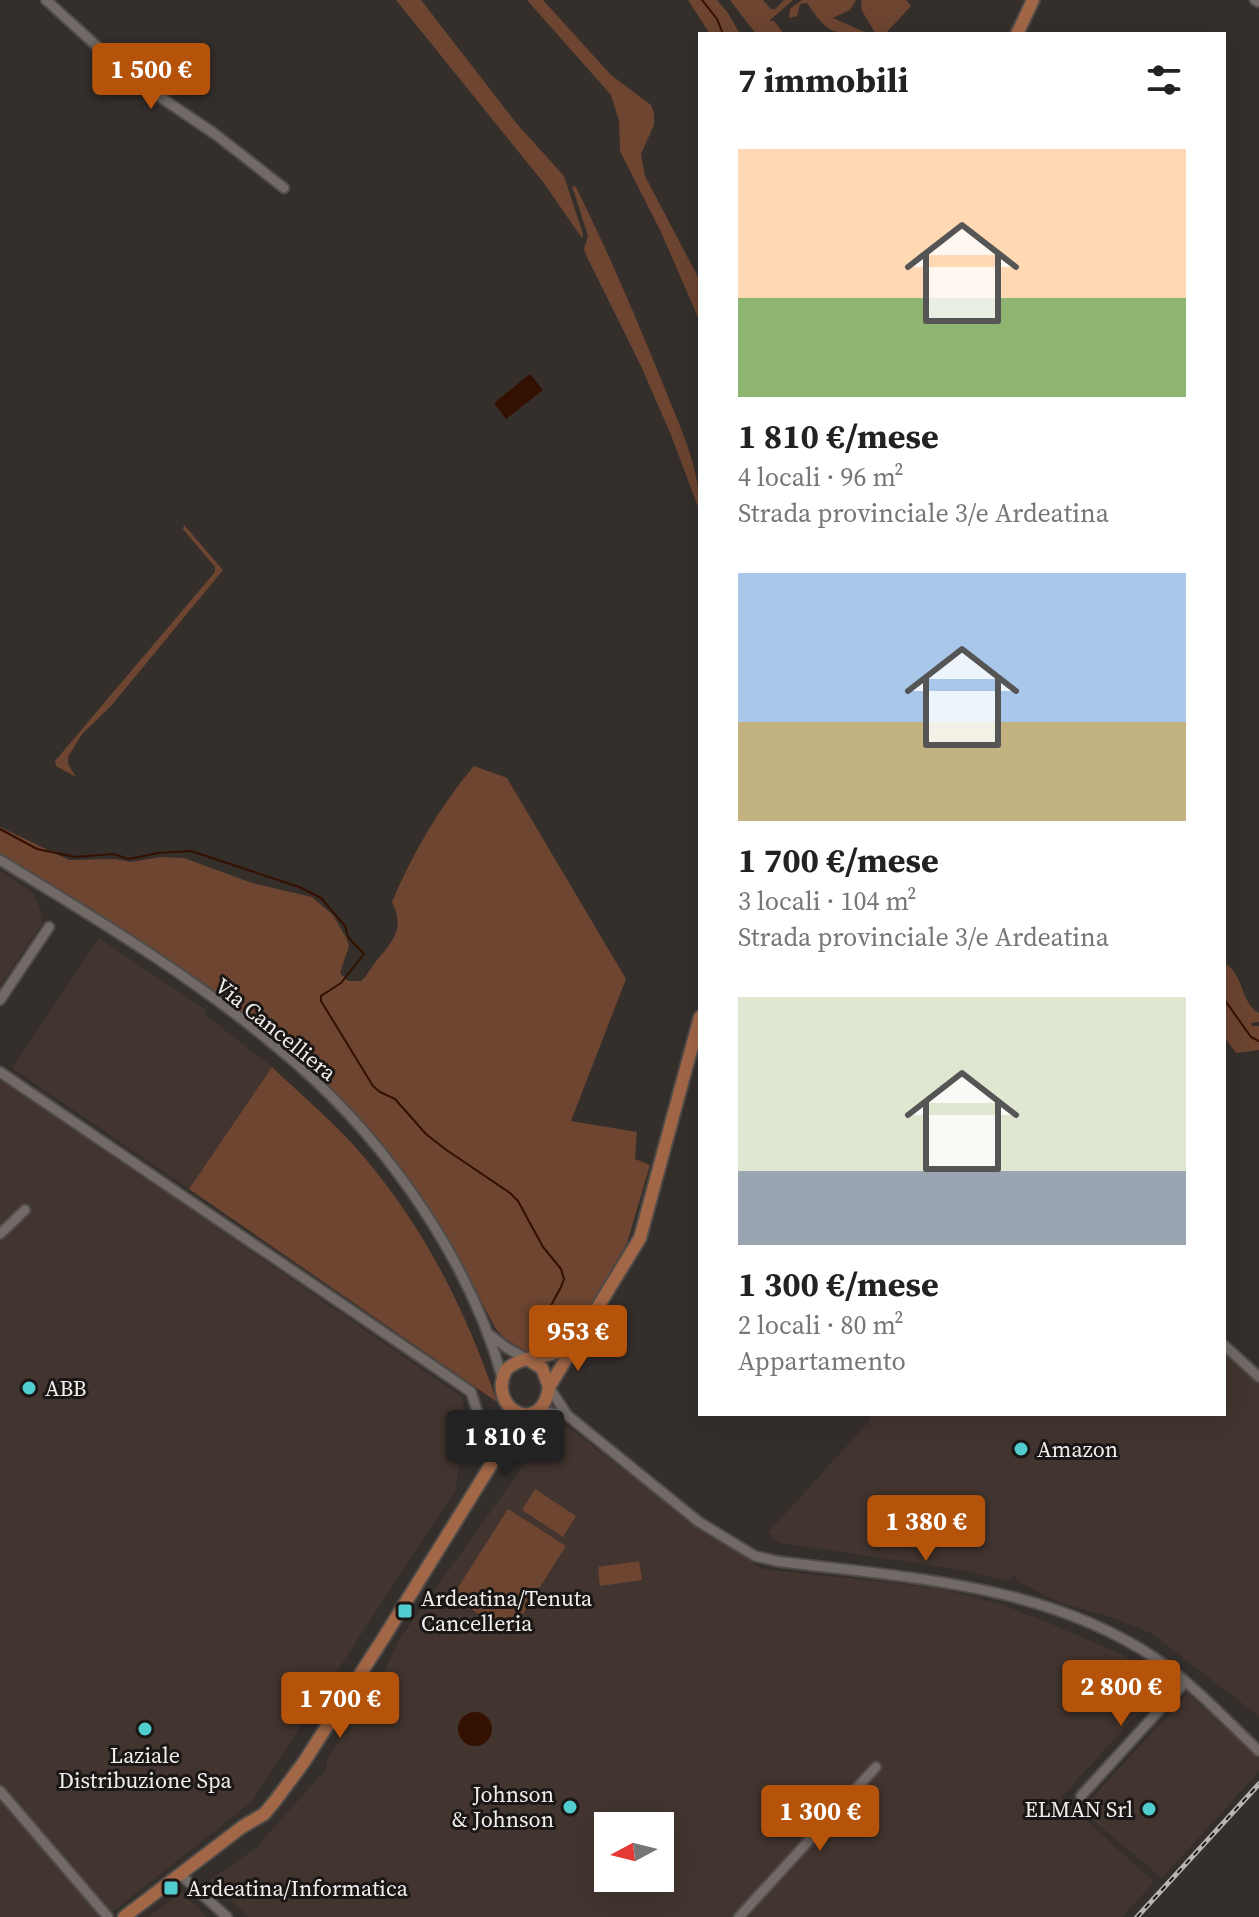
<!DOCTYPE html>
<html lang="it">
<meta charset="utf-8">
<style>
body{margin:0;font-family:"Source Serif 4",serif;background:#f2f2f2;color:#222;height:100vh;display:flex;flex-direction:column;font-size:30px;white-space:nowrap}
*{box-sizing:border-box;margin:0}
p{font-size:26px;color:#767676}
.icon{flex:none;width:44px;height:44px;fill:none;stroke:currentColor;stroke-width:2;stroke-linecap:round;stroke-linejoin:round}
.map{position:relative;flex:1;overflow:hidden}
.panel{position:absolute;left:698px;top:32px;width:528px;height:1384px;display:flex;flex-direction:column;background:#fff;border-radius:0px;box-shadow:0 8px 32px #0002}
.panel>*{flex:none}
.needle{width:52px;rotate:263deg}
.tools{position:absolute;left:594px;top:1812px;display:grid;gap:16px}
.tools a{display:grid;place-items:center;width:80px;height:80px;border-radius:0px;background:#fff;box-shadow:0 8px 32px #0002;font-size:40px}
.price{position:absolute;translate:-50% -68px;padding:0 18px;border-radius:8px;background:#b45309;color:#fff;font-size:26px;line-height:52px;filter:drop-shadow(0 2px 4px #0008)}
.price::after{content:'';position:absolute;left:50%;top:48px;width:24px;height:18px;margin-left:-12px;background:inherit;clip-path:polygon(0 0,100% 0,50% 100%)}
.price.active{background:#222;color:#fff}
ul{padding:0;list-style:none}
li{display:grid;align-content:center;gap:16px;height:424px;padding:0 40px}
li span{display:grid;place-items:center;height:248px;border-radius:0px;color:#555}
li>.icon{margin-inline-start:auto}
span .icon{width:144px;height:144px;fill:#fffc;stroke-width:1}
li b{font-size:34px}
h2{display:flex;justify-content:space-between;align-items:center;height:96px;padding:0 40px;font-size:34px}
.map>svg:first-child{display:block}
.built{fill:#42352f;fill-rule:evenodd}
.green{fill:#6d4531}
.water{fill:#341000}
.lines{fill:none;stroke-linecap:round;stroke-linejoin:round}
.stream{stroke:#341000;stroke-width:2}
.minor-casing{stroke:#4f4b48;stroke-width:13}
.major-casing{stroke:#4f4b48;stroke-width:16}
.minor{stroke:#716a66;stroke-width:9}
.major{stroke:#a26747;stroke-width:12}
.rail-casing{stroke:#b9b5b3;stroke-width:5}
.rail{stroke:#1a1716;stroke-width:2;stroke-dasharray:6;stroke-linecap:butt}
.poi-dot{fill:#52cdcf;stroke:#1a1716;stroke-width:3}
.labels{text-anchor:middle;stroke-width:6;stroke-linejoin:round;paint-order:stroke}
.street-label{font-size:22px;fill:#f2eeec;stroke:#1a1716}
.poi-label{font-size:22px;fill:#f2eeec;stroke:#1a1716;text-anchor:start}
</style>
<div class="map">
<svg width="1259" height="1917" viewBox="0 0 1259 1917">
<rect width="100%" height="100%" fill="#352f2c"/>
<path class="built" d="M 0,871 L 33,893 L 42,913 L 41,925 L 0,986 Z
M 99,938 L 206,1010 L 204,1014 L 272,1067 L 189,1189 L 12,1068 Z
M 0,1078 L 462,1397 L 463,1418 L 456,1489 L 252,1801 L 106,1917 L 0,1917 Z
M 1224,1352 L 1259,1384 L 1259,1716 L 1151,1633 L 1114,1618 L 1061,1603 L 1019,1582 L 1014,1575 L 1007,1581 L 963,1570 L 781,1543 L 768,1533 L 871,1419 L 867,1414 L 1224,1414 Z
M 552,1426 L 569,1428 L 699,1527 L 763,1569 L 938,1588 L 1000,1604 L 1039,1619 L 1121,1654 L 1153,1674 L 1161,1689 L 1061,1797 L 1154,1882 L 1122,1917 L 249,1917 L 209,1881 L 256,1848 L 327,1768 L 327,1760 L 382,1676 L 399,1640 ZM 608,1826 L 660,1826 L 660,1878 L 608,1878 Z
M 1188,1693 L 1259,1757 L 1259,1771 L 1162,1878 L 1081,1810 Z
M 181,1892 L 207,1917 L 148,1917 Z"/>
<path class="green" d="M 396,0 L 421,0 L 517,124 L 564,176 L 583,234 L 582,238 L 543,182 Z
M 527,0 L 543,0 L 611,75 L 651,105 L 654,113 L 654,125 L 641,154 L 645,176 L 700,281 L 700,322 L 661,232 L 620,151 L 619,121 L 611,95 Z
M 688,0 L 717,0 L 728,13 L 740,34 L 710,34 Z
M 730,0 L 763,0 L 771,9 L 775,9 L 784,0 L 793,0 L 769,21 L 774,21 L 784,34 L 756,34 Z
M 802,0 L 856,0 L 850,10 L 833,18 L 869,34 C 832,34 828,34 807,3 L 800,4 L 797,16 L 789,18 L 790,9 Z
M 861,0 L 906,0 L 911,6 L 885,34 L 876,34 L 862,11 Z
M 572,186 L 576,187 C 608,252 636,317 663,384 C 679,425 700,466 700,512 L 671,435 L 641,366 L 586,255 L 584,249 L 588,236 Z
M 184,525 L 223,570 L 111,706 L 82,734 L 68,757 L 68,764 L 76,777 L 56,766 L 55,761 L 215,572 L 215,567 L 183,529 Z
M 474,766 L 507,778 L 626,979 L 571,1121 L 637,1132 L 635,1159 L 650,1165 L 627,1243 L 579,1325 L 565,1341 L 556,1347 L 528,1353 L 503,1337 L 496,1329 C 468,1277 441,1225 406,1177 C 301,1035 146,947 0,853 L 0,827 L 69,860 L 115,859 L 131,862 L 161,857 L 184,858 L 252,883 L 312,897 L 333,915 L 347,939 L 349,946 L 340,973 L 348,981 L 361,981 C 368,975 371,967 377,960 C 394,940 405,928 392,902 C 412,854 440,806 474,766 Z
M 1224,963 C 1244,973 1240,1003 1259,1013 L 1259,1022 L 1251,1023 L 1252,1026 L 1259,1026 L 1259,1050 L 1236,1053 L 1224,1037 Z
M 272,1067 C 297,1091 324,1114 348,1139 C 418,1215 464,1304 497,1402 L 189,1189 Z
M 535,1489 L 576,1516 L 563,1537 L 522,1510 Z
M 508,1509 L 566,1546 L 510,1634 L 452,1597 Z
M 639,1561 L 642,1580 L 600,1586 L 598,1567 Z"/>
<path class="water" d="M 530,374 L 543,390 L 506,419 L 494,403 Z
M458 1729a17 17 0 1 1 34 0a17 17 0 1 1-34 0Z"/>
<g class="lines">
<path class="stream" d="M 702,0 L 717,19 L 723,34
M 0,829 L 37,849 L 75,857 L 113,854 L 129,859 L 158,853 L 191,851 L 299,887 L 321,898 L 345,926 L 348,937 L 364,954 L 341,983 L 321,996 L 321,1001 L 373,1086 L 380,1092 L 395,1099 L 426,1134 L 445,1149 L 510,1193 L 518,1201 L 543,1247 L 561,1269 L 564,1279 L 561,1287 L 536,1333
M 1224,999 L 1251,1037 L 1259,1041"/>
<defs>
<path id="minor" d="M 46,0 L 132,78 L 215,134 L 284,188
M 1255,0 L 1259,2
M 0,860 C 102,922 210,987 299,1066 C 389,1145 470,1262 502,1377
M 0,1000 L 49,927
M 0,1072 L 439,1370 L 471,1392 L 479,1417
M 0,1234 L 25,1210
M 490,1335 L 507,1348 L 527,1359
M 1224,1345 L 1259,1377
M 549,1387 L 567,1415 L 699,1522 L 755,1556 L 776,1561 C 906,1578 1043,1583 1155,1658 C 1193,1684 1225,1719 1259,1751
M 537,1411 L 567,1415
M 0,1791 L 108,1917
M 1081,1796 L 1185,1682
M 181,1875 L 227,1917
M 739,1917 L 876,1767"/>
<path id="major" d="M 1017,34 L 1033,0
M 527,1359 L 542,1368 L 549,1387 C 542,1438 486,1409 506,1370 C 523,1353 550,1360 571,1346
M 549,1387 L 640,1238 L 700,1017
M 124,1917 L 242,1827 L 264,1814 L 275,1801 L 304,1762 L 386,1634 L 502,1447 L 516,1429 L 537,1411"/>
</defs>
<use href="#minor" class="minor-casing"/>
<use href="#major" class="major-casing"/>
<use href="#minor" class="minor"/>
<use href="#major" class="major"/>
<defs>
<path id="rail" d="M 1137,1917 L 1259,1784"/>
</defs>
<use href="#rail" class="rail-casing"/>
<use href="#rail" class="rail"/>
</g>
<g class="poi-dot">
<circle cx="29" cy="1388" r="8"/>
<circle cx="1021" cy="1449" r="8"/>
<rect x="397" y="1603" width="16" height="16" rx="4"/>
<circle cx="145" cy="1729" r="8"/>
<circle cx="570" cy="1807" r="8"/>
<circle cx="1149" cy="1809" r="8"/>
<rect x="163" y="1880" width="16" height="16" rx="4"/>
</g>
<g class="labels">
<g class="street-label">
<text transform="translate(276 1029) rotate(39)" y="8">Via Cancelliera</text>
</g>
<g class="poi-label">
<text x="45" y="1396">ABB</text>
<text x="1037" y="1457">Amazon</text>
<text x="421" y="1606">Ardeatina/Tenuta<tspan x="421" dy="25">Cancelleria</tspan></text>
<text x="145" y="1763" text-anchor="middle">Laziale<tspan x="145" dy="25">Distribuzione Spa</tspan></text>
<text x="554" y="1802" text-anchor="end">Johnson<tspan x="554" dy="25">&amp; Johnson</tspan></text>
<text x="1133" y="1817" text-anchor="end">ELMAN Srl</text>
<text x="187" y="1896">Ardeatina/Informatica</text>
</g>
</g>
</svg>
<div class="tools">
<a><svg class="needle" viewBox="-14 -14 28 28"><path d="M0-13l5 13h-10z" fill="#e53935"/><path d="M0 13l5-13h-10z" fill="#767676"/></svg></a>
</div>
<b class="price" style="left:151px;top:111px">1 500 €</b>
<b class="price" style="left:578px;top:1373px">953 €</b>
<b class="price active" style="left:505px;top:1478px">1 810 €</b>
<b class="price" style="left:926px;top:1563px">1 380 €</b>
<b class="price" style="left:1121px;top:1728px">2 800 €</b>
<b class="price" style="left:340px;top:1740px">1 700 €</b>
<b class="price" style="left:820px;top:1853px">1 300 €</b>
<section class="panel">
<h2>7 immobili<svg class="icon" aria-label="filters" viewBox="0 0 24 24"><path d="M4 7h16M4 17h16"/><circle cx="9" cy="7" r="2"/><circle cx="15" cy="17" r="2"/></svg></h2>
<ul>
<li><span style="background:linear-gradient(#ffd9b3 60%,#8fb573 0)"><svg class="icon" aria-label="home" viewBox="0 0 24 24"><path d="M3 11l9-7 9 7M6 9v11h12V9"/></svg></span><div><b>1 810 €/mese</b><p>4 locali · 96 m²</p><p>Strada provinciale 3/e Ardeatina</p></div></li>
<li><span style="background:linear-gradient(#a9c7e8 60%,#c2b280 0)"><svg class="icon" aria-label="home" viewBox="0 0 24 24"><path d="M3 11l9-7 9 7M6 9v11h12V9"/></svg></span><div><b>1 700 €/mese</b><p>3 locali · 104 m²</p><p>Strada provinciale 3/e Ardeatina</p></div></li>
<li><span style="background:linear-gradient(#dfe7d0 70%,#9aa5b1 0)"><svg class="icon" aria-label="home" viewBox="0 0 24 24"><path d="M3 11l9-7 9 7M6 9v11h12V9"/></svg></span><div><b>1 300 €/mese</b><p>2 locali · 80 m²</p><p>Appartamento</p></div></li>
</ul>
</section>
</div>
